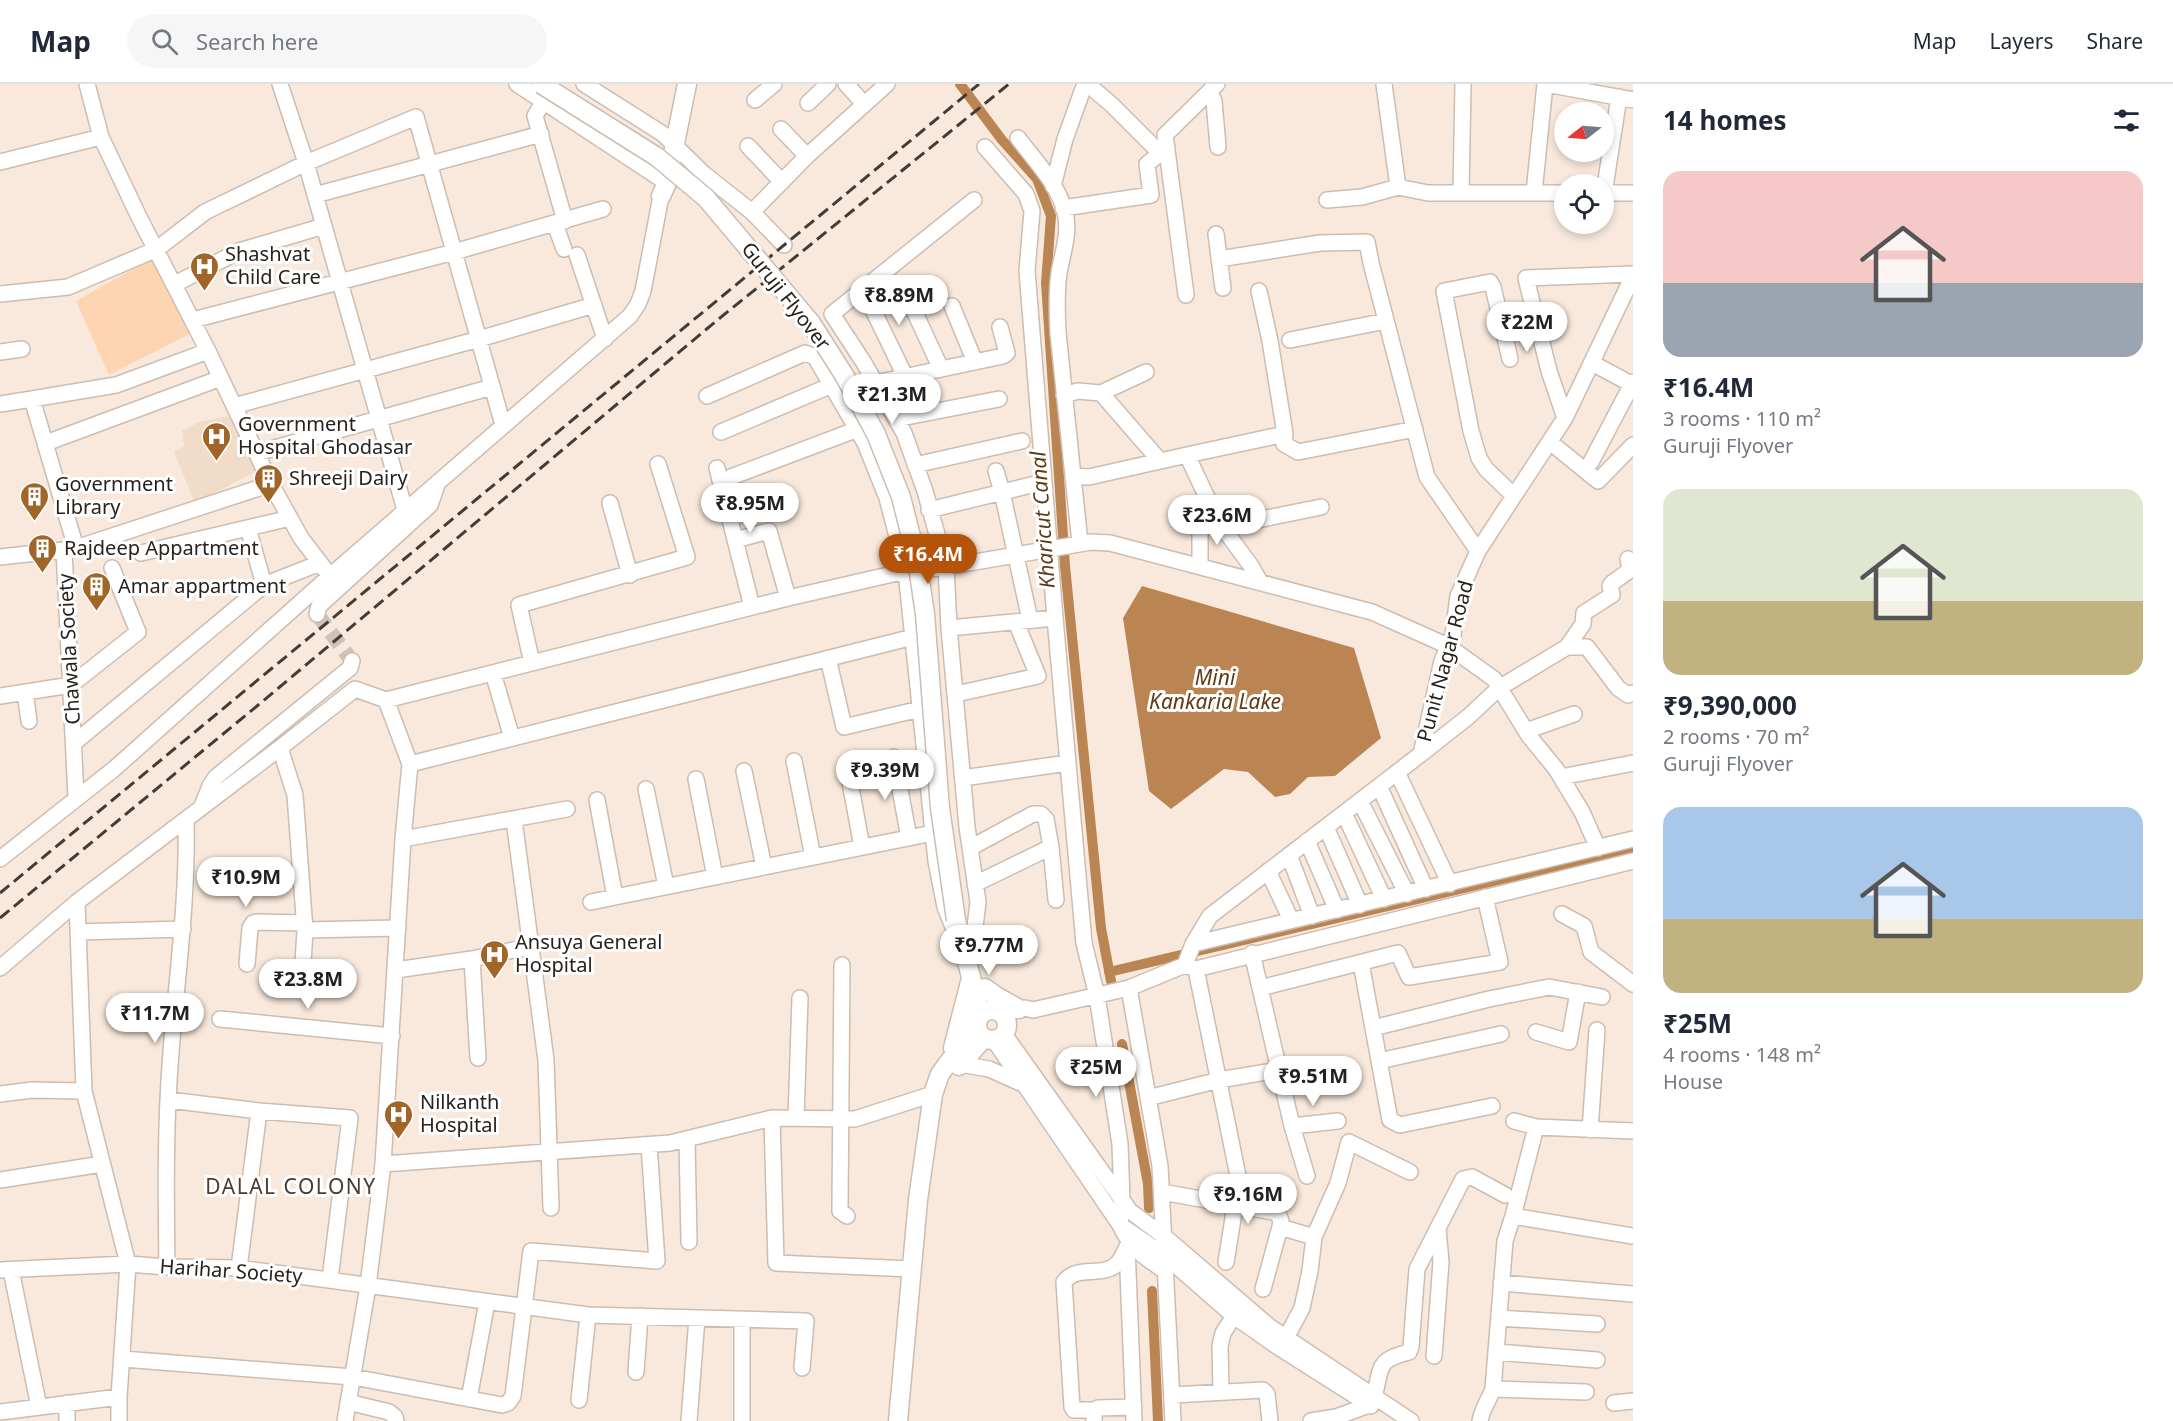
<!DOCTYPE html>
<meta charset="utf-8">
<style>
body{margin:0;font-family:"Noto Sans",sans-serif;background:#f6f6f7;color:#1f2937;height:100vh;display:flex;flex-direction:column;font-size:22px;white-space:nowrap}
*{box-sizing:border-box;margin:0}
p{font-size:20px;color:#747a83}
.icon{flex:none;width:33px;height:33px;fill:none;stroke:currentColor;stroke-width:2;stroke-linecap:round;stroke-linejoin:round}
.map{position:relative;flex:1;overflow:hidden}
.panel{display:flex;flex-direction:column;background:#fff;width:540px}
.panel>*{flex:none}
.needle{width:39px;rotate:253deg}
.tools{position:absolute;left:1554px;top:18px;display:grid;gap:12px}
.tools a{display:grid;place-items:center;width:60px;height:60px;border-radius:50%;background:#fff;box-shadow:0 3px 9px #0003;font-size:30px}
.price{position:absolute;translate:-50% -51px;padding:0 14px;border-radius:21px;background:#fff;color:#222;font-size:20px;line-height:39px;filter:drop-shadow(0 2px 3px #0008)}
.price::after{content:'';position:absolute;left:50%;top:36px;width:18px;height:14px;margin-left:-9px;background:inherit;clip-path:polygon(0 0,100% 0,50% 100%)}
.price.active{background:#b45309;color:#fff}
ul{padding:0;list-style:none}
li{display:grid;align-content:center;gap:12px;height:318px;padding:0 30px}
li span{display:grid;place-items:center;height:186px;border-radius:18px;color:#555}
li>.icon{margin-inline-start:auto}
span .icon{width:108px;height:108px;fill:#fffc;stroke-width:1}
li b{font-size:26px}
h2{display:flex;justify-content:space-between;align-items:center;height:72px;padding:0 30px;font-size:26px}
header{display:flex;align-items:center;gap:36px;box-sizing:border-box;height:84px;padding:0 30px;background:#fff;border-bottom:2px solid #e0e1e3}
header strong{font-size:28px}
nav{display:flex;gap:33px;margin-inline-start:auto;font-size:21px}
.search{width:420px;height:54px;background:#f6f6f7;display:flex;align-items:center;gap:15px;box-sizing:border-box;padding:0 21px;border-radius:33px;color:#747a83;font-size:22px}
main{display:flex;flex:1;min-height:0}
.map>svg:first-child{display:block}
.built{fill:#f1dbc9}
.green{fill:#fdd5b3}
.water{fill:#bb8553}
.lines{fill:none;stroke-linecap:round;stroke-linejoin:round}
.canal{stroke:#bb8553;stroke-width:10}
.minor-tunnel{stroke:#cfc1b6;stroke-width:15;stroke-dasharray:15 8;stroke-linecap:butt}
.minor-casing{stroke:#ccbdb0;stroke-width:18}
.major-casing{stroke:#ccbdb0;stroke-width:21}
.minor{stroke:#fff;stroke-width:15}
.major{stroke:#fff;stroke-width:18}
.rail{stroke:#433c36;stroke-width:3;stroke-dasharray:12 6;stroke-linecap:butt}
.major-bridge-casing{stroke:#ccbdb0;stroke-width:21;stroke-linecap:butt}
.major-bridge{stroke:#fff;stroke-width:18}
.labels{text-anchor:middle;stroke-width:6;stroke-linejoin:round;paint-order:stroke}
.poi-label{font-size:20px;fill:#28221d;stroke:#fff;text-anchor:start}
.street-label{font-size:20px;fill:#28221d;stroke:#fff}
.water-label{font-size:21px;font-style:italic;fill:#603a13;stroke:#fff}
.neighbourhood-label{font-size:21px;letter-spacing:1.5px;fill:#493c32;stroke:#fff}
</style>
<header>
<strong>Map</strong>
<div class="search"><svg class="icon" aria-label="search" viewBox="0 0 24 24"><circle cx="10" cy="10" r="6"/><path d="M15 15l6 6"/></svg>Search here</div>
<nav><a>Map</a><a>Layers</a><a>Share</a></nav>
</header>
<main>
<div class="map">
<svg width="1633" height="1337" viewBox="0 0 1633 1337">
<rect width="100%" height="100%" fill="#f9e9dc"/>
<path class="built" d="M 236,331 L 261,385 L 195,419 L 174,368 L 184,362 L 182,347 L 199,338 Z"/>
<path class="green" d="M 156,172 L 192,249 L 109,291 L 76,217 Z"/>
<path class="water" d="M 1142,502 L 1354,564 L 1381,654 L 1335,692 L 1308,693 L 1290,710 L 1275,713 L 1248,688 L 1224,685 L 1171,725 L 1149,707 L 1123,534 Z"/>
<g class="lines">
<path class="canal" d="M 960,0 L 1002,56 L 1037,95 L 1051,132 L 1046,199 L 1065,482 L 1101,844 L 1111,897
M 1109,888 L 1633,764
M 1122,960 L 1148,1100 L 1149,1124
M 1152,1207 L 1158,1337"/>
<path class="minor-tunnel" d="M 317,530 L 352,577"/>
<defs>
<path id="minor" d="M 87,0 L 101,53 L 139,133 L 208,267 L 271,400 L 301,454 L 330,492
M 280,0 L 306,79 L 405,426
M 517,0 L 667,99
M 584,0 L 663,50 L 704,90 L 752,128 L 784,161
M 846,0 L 864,20
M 1384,0 L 1398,103 L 1428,109 L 1564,109
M 1546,0 L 1633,16
M 1209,8 L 1214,17 L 1218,63
M 755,16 L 774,0
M 543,18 L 535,32 L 565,137
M 808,19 L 828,0
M 781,45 L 807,72
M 1018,54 C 1036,78 1061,103 1066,133 C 1069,152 1062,171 1059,189 C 1056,209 1057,229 1058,249 L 1080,459
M 748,62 L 782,98
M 985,63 L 1026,110 L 1032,127 L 1027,187 L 1055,534 L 1084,859 L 1097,912 L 1120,1060 L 1122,1117 L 1120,1141
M 0,78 L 101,53
M 1053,102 L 1065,55 L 1083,5 L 1091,3 L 1112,21 L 1160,69
M 1461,109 L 1463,0
M 1534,109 L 1545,0
M 1604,109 L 1619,13
M 1604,109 L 1633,109
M 315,111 L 541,50
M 1327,116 L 1362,113 L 1398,103
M 1063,124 L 1151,111 L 1147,80 L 1167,64
M 752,128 L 807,72 L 887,0
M 555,140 L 564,165
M 1216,150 L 1223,204
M 577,171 L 605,255
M 1219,175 L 1320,159 L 1367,158 L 1371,179 L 1427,393 L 1478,467
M 175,200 L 239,167 L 324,142
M 863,205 L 905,292
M 904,205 L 941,285
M 0,210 L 68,203 L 157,165 L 205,128 L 306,79 L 416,33 L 503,341
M 1186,211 L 1165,51 L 1217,0
M 952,222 L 975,278
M 193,236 L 454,168 L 603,125
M 1290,256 L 1386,237
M 0,268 L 22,265
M 1510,275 L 1493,203 L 1490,198 L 1444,207 L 1471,347 L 1479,374 L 1486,385 L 1514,412
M 1592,279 L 1633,301
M 875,299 L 1003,272 L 1007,269 L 1000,243
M 1101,309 L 1146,288
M 1064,311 L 1078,307 L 1101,309 L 1160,377
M 707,312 L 805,269 L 815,273 L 865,359 L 887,414 L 906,487 L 936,777 L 945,823 L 953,843
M 0,320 L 32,315
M 234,322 L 479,255 L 594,221
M 1565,334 L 1549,287 L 1526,194 L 1633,190
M 896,335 L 999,315
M 721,348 L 832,301
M 1285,350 L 1284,360 L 1298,368 L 1415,345
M 1550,358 L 1598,397 L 1633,361
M 46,359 L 221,294
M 257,369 L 492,303
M 1187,371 L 1285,350 L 1270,257 L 1259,207
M 1591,378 L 1633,298
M 915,381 L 1022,357
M 717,384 L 752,523
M 996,387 L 1002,408 L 1030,536
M 1073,392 L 1089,393 L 1187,371 L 1218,437 L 1251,482 L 1260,498
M 731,393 L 858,345
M 610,419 L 630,491
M 929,426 L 1035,400
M 1223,443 L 1321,423
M 248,444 L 264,501
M 1200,446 L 1200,482
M 735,456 L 769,447 L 788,514
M 76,464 L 271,400
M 141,469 L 290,434
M 0,473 L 64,466
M 317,530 L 319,522 L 430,421 L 438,398
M 949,544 L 1055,534
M 1567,563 L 1587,563 L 1618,604 L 1628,611 L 1633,609
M 828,574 L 844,643 L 920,625
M 532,579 L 519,521 L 687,473 L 658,380
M 493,589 L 512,654
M 25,608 L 29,637
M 956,610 L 1038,592 L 1016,538
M 0,612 L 71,601 L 138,548 L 112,484
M 386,616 L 788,514 L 906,487 L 946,483 L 1091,458 L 1110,459 L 1372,528 L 1448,562 L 1494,595 L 1529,652 L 1556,685 L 1582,728 L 1598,764
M 1526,647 L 1574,630
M 74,659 L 264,501 L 320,479
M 280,664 L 295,711 L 305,846 L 303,879
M 1421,670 L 1468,633 L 1499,604 L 1567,563 L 1583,540 L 1584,529 L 1612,511 L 1610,502 L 1612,499 L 1630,486 L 1628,475
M 894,673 L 909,754
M 794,677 L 813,773
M 410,680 L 913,553
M 744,687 L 764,783
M 1397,688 L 1450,800
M 849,693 L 862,763
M 1561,693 L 1633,679
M 963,694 L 1068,679
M 696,695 L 715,793
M 1379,702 L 1426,805
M 646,705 L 666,802
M 76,713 L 64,466 L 76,464 L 32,315 L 116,301 L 208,267
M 597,716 L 615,813 L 933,749
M 1360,717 L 1407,810
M 202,722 L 210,702 L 216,693 L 350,584 L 352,577
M 1344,729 L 1384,815
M 514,736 L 546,976 L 551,1124
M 1326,743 L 1360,821
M 403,755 L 567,725
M 1307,757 L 1337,826
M 1051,763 L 1056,816
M 970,764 L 1033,730 L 1041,730 L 1046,735 L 1051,763 L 975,800
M 1289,771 L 1312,832
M 0,775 L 114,685 L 330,492 L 630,232 L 638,220 L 643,207 L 661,112
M 1268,787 L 1291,836
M 77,818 L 84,1007 L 128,1180 L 119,1313 L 119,1337
M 591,818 L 615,813
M 1562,830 L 1584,842 L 1591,868 L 1633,900
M 305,846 L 398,844
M 78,848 L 183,845
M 973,859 L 978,818 L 967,743 L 949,544 L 946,483 L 925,407 L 904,349 L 864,279 L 832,230 L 974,116
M 1193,860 L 1633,755
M 1252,869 L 1292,1042 L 1307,1092
M 472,875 L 478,974
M 1361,879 L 1390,1036 L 1400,1041 L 1492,1022
M 247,880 L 250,844 L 253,839 L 257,838 L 304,839
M 842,881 L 840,1122 L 840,1127 L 847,1132
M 1185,881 L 1196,885 L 1633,777
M 0,884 L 77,818 L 280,664 L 355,605 L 386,616 L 410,680 L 403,755 L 383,1080 L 368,1202 L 345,1337
M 1196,885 L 1239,1097 L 1226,1178
M 396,886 L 472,875 L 532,862
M 1129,904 L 1160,1082 L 1173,1337
M 1260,904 L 1398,869 L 1409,893 L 1500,878 L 1485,813
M 1000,930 L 1025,924 L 1033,926 L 1129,904 L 1185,881 L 1193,860 L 1210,832 L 1421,670 L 1442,577 L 1453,551 L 1458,512 L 1478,467 L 1565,334 L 1633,192
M 220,935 L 392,952
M 1373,944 L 1489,915 L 1549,903 L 1602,913
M 1536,948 L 1569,958 L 1578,908
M 1004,950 L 1130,1127 L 1165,1153 L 1270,1243 L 1411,1337
M 994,956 L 1120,1141 C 1131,1165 1143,1172 1165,1187
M 1379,977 L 1501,950
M 960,980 L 989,985 L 1023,1000
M 0,1010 L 32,1006 L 84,1007
M 1148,1014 L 1219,996 L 1279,986
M 169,1016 L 259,1027 L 350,1034 L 330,1195
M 772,1034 L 776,1179 L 911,1185
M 796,1034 L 800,914
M 1514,1037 L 1536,1043
M 1292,1042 L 1338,1037
M 1590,1046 L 1597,946
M 687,1055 L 689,1158
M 383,1080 L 670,1059 L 772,1034 L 855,1035 L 933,1010
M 0,1096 L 102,1080
M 1162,1108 L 1273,1128 L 1278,1130 L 1281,1137 L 1280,1143
M 1513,1132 L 1536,1043 L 1633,1047
M 1120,1141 L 1164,1171 L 1234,1232 L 1278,1263 L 1371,1322
M 1127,1163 L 1134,1337
M 167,1183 C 166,1112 165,1040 171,968 C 177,891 188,814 186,736
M 239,1184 L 259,1027
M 0,1186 L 128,1180 L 167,1183 L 239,1184 L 588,1231 L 579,1316
M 11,1186 L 39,1323
M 1501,1199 L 1633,1210
M 1263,1205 L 1280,1143 L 1314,1153 L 1338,1099 L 1349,1058 L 1410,1088
M 588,1231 L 806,1237 L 802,1284
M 1499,1234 L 1597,1240
M 1286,1254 L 1302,1224 L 1310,1187 L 1314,1153
M 1496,1268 L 1597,1276
M 1434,1272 L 1441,1178 L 1438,1145
M 123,1275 L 353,1293 L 502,1321 L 508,1319 L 513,1312 L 531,1167 L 657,1177 L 649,1061
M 636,1288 L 640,1232
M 1493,1305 L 1586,1308
M 1221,1308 L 1220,1262 L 1223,1249 L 1234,1232
M 1172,1311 L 1263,1306 L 1267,1310 L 1270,1337
M 1374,1313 C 1382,1283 1376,1276 1409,1268 L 1411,1263 L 1417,1185 L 1463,1095 L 1472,1093 L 1505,1111
M 469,1315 L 487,1218
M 348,1318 L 389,1328 L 395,1333 L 396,1337
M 67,1319 L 67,1337
M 1614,1319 L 1633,1317
M 1094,1326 L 1074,1326 L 1072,1323 L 1064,1198 C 1077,1180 1102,1194 1117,1180 C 1121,1176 1124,1168 1127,1163
M 0,1328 L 119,1313
M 689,1337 L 697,1234
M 742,1337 L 742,1235
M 1094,1337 L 1094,1326 L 1098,1324 L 1134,1323
M 1311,1337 L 1336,1333 L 1369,1321
M 1480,1337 C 1482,1325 1489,1316 1493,1305 L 1505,1157 L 1513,1132 L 1633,1152"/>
<path id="major" d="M 661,112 L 667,99 L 687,0
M 956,836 L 981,931
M 985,904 L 996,912 L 1019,925
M977 941a15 15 0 1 1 30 0a15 15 0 1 1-30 0Z
M 953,964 L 970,898
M 959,982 L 984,954
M 898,1337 L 918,1116 L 933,1010 L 940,990 L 977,940"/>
</defs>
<use href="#minor" class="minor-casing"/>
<use href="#major" class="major-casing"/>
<use href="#minor" class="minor"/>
<use href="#major" class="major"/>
<path class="rail" d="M 0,809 L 979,0
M 0,834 L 257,622 L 715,238 L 1009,0"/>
<defs>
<path id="major-bridge" d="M 541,0 L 657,73 L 706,114 L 811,239 L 844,291 L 876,350 L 901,413 L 917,476 L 925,530 L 940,724 L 956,836"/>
</defs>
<use href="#major-bridge" class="major-bridge-casing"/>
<use href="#major-bridge" class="major-bridge"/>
</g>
<defs>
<symbol id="hospital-pin" viewBox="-11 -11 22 30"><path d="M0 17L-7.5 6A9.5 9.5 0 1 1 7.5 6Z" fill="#a16528" stroke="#fff"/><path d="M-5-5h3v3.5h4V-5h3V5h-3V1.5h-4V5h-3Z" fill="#fff"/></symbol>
<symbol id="building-pin" viewBox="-11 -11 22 30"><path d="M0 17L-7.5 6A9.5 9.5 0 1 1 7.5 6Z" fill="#a16528" stroke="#fff"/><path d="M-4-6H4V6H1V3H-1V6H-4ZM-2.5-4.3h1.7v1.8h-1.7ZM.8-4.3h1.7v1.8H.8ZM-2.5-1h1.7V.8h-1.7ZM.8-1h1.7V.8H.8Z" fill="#fff"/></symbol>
</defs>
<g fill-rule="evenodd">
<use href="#hospital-pin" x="188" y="166" width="33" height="45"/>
<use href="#hospital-pin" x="200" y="336" width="33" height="45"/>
<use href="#building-pin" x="252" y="378" width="33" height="45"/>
<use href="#building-pin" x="18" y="396" width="33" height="45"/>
<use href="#building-pin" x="26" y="448" width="33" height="45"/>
<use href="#building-pin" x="80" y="486" width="33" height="45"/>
<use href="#hospital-pin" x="478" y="854" width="33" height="45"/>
<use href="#hospital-pin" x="382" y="1014" width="33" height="45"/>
</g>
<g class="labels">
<g class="poi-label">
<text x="225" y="177">Shashvat<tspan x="225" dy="23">Child Care</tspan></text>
<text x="238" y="347">Government<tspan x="238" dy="23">Hospital Ghodasar</tspan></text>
<text x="289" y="401">Shreeji Dairy</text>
<text x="55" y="407">Government<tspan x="55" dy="23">Library</tspan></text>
<text x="64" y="471">Rajdeep Appartment</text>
<text x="118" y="509">Amar appartment</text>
<text x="515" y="865">Ansuya General<tspan x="515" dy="23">Hospital</tspan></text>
<text x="420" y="1025">Nilkanth<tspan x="420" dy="23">Hospital</tspan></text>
</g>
<g class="street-label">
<text transform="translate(786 212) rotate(52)" y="7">Guruji Flyover</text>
<text transform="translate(69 565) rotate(-93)" y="7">Chawala Society</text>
<text transform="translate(1445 577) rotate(-75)" y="7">Punit Nagar Road</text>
<text transform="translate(231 1187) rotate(4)" y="7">Harihar Society</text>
</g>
<g class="water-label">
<text transform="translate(1043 436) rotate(-94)" y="7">Kharicut Canal</text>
<text x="1215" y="601">Mini<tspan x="1215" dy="24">Kankaria Lake</tspan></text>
</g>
<g class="neighbourhood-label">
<text x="291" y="1110">DALAL COLONY</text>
</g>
</g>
</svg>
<div class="tools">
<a><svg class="needle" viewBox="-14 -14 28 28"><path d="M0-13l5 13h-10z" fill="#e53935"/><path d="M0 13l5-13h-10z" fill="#747a83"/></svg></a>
<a><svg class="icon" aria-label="locate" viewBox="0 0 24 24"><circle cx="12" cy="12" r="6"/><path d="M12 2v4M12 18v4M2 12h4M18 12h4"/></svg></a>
</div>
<b class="price" style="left:899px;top:242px">₹8.89M</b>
<b class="price" style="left:1527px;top:269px">₹22M</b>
<b class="price" style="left:892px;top:341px">₹21.3M</b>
<b class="price" style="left:750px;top:450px">₹8.95M</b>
<b class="price" style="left:1217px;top:462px">₹23.6M</b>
<b class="price active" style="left:928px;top:501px">₹16.4M</b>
<b class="price" style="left:885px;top:717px">₹9.39M</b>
<b class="price" style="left:246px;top:824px">₹10.9M</b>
<b class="price" style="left:989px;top:892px">₹9.77M</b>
<b class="price" style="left:308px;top:926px">₹23.8M</b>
<b class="price" style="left:155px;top:960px">₹11.7M</b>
<b class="price" style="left:1096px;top:1014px">₹25M</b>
<b class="price" style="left:1313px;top:1023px">₹9.51M</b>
<b class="price" style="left:1248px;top:1141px">₹9.16M</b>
</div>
<section class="panel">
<h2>14 homes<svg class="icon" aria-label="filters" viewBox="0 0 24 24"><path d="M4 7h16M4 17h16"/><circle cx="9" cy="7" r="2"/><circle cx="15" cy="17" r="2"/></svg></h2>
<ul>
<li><span style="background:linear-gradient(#f6c9c9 60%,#9aa5b1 0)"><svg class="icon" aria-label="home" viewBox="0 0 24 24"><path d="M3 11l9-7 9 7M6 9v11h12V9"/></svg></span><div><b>₹16.4M</b><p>3 rooms · 110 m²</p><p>Guruji Flyover</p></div></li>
<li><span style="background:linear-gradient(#dfe7d0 60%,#c2b280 0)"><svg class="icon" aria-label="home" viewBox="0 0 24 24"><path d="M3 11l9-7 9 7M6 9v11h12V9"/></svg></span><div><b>₹9,390,000</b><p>2 rooms · 70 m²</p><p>Guruji Flyover</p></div></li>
<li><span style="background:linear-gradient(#a9c7e8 60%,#c2b280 0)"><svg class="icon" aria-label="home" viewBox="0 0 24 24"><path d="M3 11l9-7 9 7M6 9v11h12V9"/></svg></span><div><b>₹25M</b><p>4 rooms · 148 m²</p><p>House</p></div></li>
</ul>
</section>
</main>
